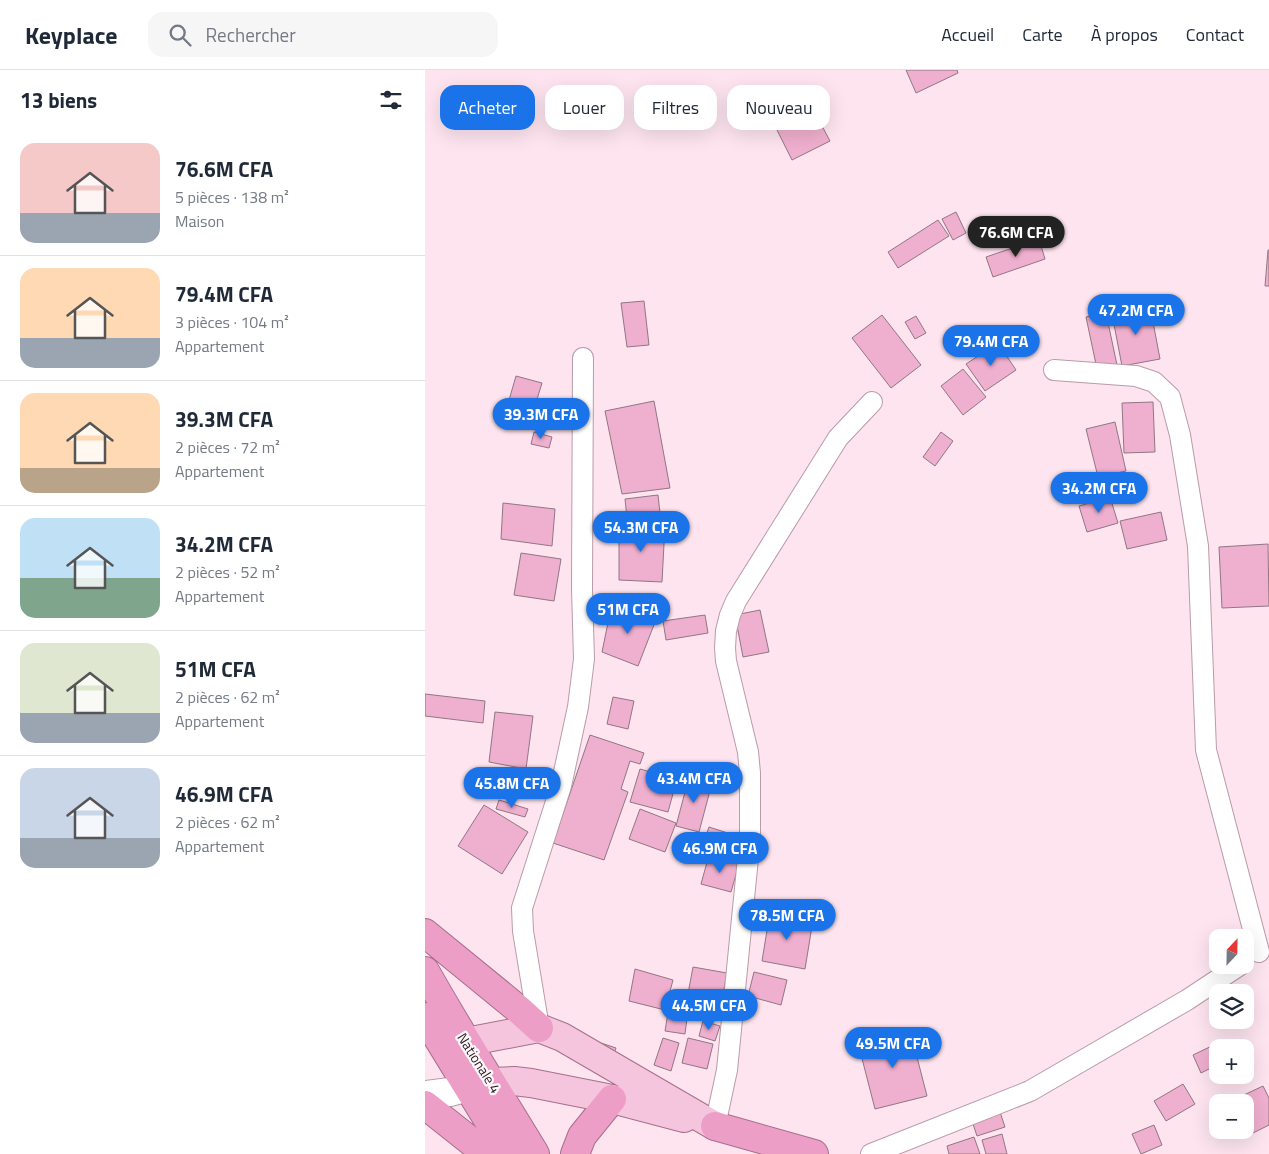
<!DOCTYPE html>
<html lang="fr">
<meta charset="utf-8">
<style>
body{margin:0;font-family:"Titillium Web",sans-serif;background:#f6f6f7;color:#1f2937;height:100vh;display:flex;flex-direction:column;font-size:19px;white-space:nowrap}
*{box-sizing:border-box;margin:0}
p{font-size:16px;color:#747a83}
.icon{flex:none;width:28px;height:28px;fill:none;stroke:currentColor;stroke-width:2;stroke-linecap:round;stroke-linejoin:round}
.map{position:relative;flex:1;overflow:hidden}
.side{display:flex;flex-direction:column;background:#fff;width:425px}
.side>*{flex:none}
.top-card{position:absolute;left:15px;top:15px;width:475px;height:45px;display:flex;gap:10px}
.needle{width:32px;rotate:22deg}
.controls{position:absolute;left:784px;top:859px;display:grid;gap:10px}
.controls a{display:grid;place-items:center;width:45px;height:45px;border-radius:10px;background:#fff;box-shadow:0 5px 20px #0002;font-size:25px}
.price{position:absolute;translate:-50% -42px;padding:0 11px;border-radius:18px;background:#1a73e8;color:#fff;font-size:16px;line-height:32px;filter:drop-shadow(0 1px 2px #0008)}
.price::after{content:'';position:absolute;left:50%;top:30px;width:15px;height:11px;margin-left:-8px;background:inherit;clip-path:polygon(0 0,100% 0,50% 100%)}
.price.active{background:#222;color:#fff}
ul{padding:0;list-style:none}
li{display:flex;align-items:center;gap:15px;height:125px;padding:0 20px}
li+li{border-top:1px solid #e0e1e3}
li span{display:grid;place-items:center;flex:none;width:140px;height:100px;border-radius:15px;color:#555}
li>.icon{margin-inline-start:auto}
span .icon{width:60px;height:60px;fill:#fffc;stroke-width:1}
li b{font-size:21px}
h2{display:flex;justify-content:space-between;align-items:center;height:60px;padding:0 20px;font-size:21px}
.chip{padding:0 18px;border-radius:15px;background:#fff;box-shadow:0 5px 20px #0002;font-size:18px;line-height:45px}
.chip.active{background:#1a73e8;color:#fff}
header{display:flex;align-items:center;gap:30px;box-sizing:border-box;height:70px;padding:0 25px;background:#fff;border-bottom:1px solid #e0e1e3}
header strong{font-size:24px}
nav{display:flex;gap:28px;margin-inline-start:auto;font-size:18px}
.search{width:350px;height:45px;background:#f6f6f7;display:flex;align-items:center;gap:12px;box-sizing:border-box;padding:0 18px;border-radius:15px;color:#747a83;font-size:19px}
main{display:flex;flex:1;min-height:0}
.map>svg:first-child{display:block}
.building{fill:#efafce;stroke:#927684}
.lines{fill:none;stroke-linecap:round;stroke-linejoin:round}
.street-casing{stroke:#b99ba9;stroke-width:22}
.secondary-casing{stroke:#b99ba9;stroke-width:30}
.primary-casing{stroke:#a76f8b;stroke-width:30}
.highway-casing{stroke:#a76f8b;stroke-width:30}
.street{stroke:#fff;stroke-width:20}
.secondary{stroke:#fff;stroke-width:28}
.primary{stroke:#f4c5dd;stroke-width:28}
.highway{stroke:#ed9ec6;stroke-width:28}
.labels{text-anchor:middle;stroke-width:4.5;stroke-linejoin:round;paint-order:stroke}
.street-label{font-size:14px;fill:#24191e;stroke:#fef7fa}
</style>
<header>
<strong>Keyplace</strong>
<div class="search"><svg class="icon" aria-label="search" viewBox="0 0 24 24"><circle cx="10" cy="10" r="6"/><path d="M15 15l6 6"/></svg>Rechercher</div>
<nav><a>Accueil</a><a>Carte</a><a>À propos</a><a>Contact</a></nav>
</header>
<main>
<section class="side">
<h2>13 biens<svg class="icon" aria-label="filters" viewBox="0 0 24 24"><path d="M4 7h16M4 17h16"/><circle cx="9" cy="7" r="2"/><circle cx="15" cy="17" r="2"/></svg></h2>
<ul>
<li><span style="background:linear-gradient(#f6c9c9 70%,#9aa5b1 0)"><svg class="icon" aria-label="home" viewBox="0 0 24 24"><path d="M3 11l9-7 9 7M6 9v11h12V9"/></svg></span><div><b>76.6M CFA</b><p>5 pièces · 138 m²</p><p>Maison</p></div></li>
<li><span style="background:linear-gradient(#ffd9b3 70%,#9aa5b1 0)"><svg class="icon" aria-label="home" viewBox="0 0 24 24"><path d="M3 11l9-7 9 7M6 9v11h12V9"/></svg></span><div><b>79.4M CFA</b><p>3 pièces · 104 m²</p><p>Appartement</p></div></li>
<li><span style="background:linear-gradient(#ffd9b3 75%,#b9a48a 0)"><svg class="icon" aria-label="home" viewBox="0 0 24 24"><path d="M3 11l9-7 9 7M6 9v11h12V9"/></svg></span><div><b>39.3M CFA</b><p>2 pièces · 72 m²</p><p>Appartement</p></div></li>
<li><span style="background:linear-gradient(#bfe0f5 60%,#7fa58c 0)"><svg class="icon" aria-label="home" viewBox="0 0 24 24"><path d="M3 11l9-7 9 7M6 9v11h12V9"/></svg></span><div><b>34.2M CFA</b><p>2 pièces · 52 m²</p><p>Appartement</p></div></li>
<li><span style="background:linear-gradient(#dfe7d0 70%,#9aa5b1 0)"><svg class="icon" aria-label="home" viewBox="0 0 24 24"><path d="M3 11l9-7 9 7M6 9v11h12V9"/></svg></span><div><b>51M CFA</b><p>2 pièces · 62 m²</p><p>Appartement</p></div></li>
<li><span style="background:linear-gradient(#c9d6e8 70%,#9aa5b1 0)"><svg class="icon" aria-label="home" viewBox="0 0 24 24"><path d="M3 11l9-7 9 7M6 9v11h12V9"/></svg></span><div><b>46.9M CFA</b><p>2 pièces · 62 m²</p><p>Appartement</p></div></li>
</ul>
</section>
<div class="map">
<svg width="844" height="1084" viewBox="0 0 844 1084">
<rect width="100%" height="100%" fill="#fde4ef"/>
<path class="building" d="M 481,0 L 532,0 L 533,3 L 491,23 Z
M 387,37 L 405,71 L 367,90 L 350,56 Z
M 531,142 L 541,163 L 528,170 L 517,149 Z
M 513,150 L 524,166 L 473,198 L 463,182 Z
M 614,169 L 620,189 L 568,207 L 561,187 Z
M 843,180 L 844,180 L 844,216 L 840,216 Z
M 219,231 L 224,275 L 202,277 L 196,233 Z
M 725,236 L 735,289 L 697,296 L 687,244 Z
M 681,243 L 692,295 L 672,299 L 661,247 Z
M 457,245 L 496,295 L 466,318 L 427,268 Z
M 491,246 L 501,263 L 490,269 L 480,252 Z
M 573,273 L 591,300 L 560,321 L 541,294 Z
M 538,299 L 561,327 L 538,345 L 516,316 Z
M 91,306 L 117,313 L 105,352 L 80,344 Z
M 229,331 L 245,418 L 197,424 L 180,341 Z
M 728,332 L 730,382 L 699,383 L 697,333 Z
M 690,352 L 701,401 L 673,407 L 661,359 Z
M 109,362 L 127,367 L 124,378 L 106,374 Z
M 516,362 L 528,371 L 510,396 L 498,387 Z
M 233,425 L 235,443 L 202,448 L 200,429 Z
M 685,427 L 693,453 L 662,462 L 654,436 Z
M 78,433 L 130,439 L 127,476 L 76,469 Z
M 736,442 L 742,470 L 702,479 L 695,451 Z
M 194,455 L 240,455 L 237,512 L 194,510 Z
M 843,474 L 844,536 L 797,538 L 794,477 Z
M 96,483 L 136,489 L 129,531 L 89,525 Z
M 186,538 L 232,547 L 213,596 L 177,582 Z
M 335,540 L 344,582 L 318,587 L 310,545 Z
M 280,545 L 283,563 L 241,570 L 238,551 Z
M 0,624 L 60,631 L 58,653 L 0,646 Z
M 188,627 L 209,631 L 203,659 L 182,654 Z
M 70,642 L 108,646 L 101,699 L 64,692 Z
M 165,665 L 219,683 L 215,694 L 205,691 L 196,719 L 203,722 L 179,790 L 128,773 Z
M 215,699 L 252,709 L 243,742 L 205,732 Z
M 264,707 L 287,713 L 274,762 L 251,756 Z
M 74,730 L 103,739 L 100,747 L 71,739 Z
M 59,735 L 103,762 L 77,804 L 33,776 Z
M 215,739 L 251,753 L 240,782 L 204,769 Z
M 284,757 L 309,765 L 303,782 L 278,774 Z
M 284,785 L 314,794 L 306,822 L 276,814 Z
M 345,842 L 388,850 L 380,899 L 337,891 Z
M 268,897 L 302,903 L 296,935 L 262,929 Z
M 210,899 L 248,910 L 240,940 L 204,931 Z
M 329,902 L 362,910 L 356,935 L 323,926 Z
M 245,930 L 264,933 L 260,964 L 240,961 Z
M 278,951 L 295,956 L 290,971 L 274,966 Z
M 485,960 L 502,1026 L 450,1039 L 433,973 Z
M 238,968 L 254,973 L 246,1001 L 229,995 Z
M 263,968 L 288,974 L 282,999 L 257,993 Z
M 176,973 L 191,978 L 188,986 L 173,981 Z
M 793,973 L 794,978 L 792,978 L 792,995 L 776,1003 L 768,985 Z
M 758,1014 L 770,1034 L 741,1051 L 729,1031 Z
M 838,1016 L 844,1028 L 844,1055 L 820,1067 L 817,1060 L 820,1060 L 820,1032 L 804,1032 Z
M 575,1042 L 580,1057 L 552,1066 L 547,1051 Z
M 729,1055 L 737,1075 L 716,1084 L 707,1064 Z
M 577,1064 L 582,1084 L 561,1084 L 557,1070 Z
M 549,1067 L 555,1084 L 524,1084 L 522,1076 Z"/>
<g class="lines">
<defs>
<path id="street" d="M 629,300 L 711,306 L 729,312 L 745,327 L 755,365 L 773,476 L 781,680 L 834,882
M 114,958 L 98,861 L 97,838 L 136,716 L 153,637 L 159,589 L 157,519 L 158,288
M 290,1056 L 302,1000 L 325,768 L 325,703 L 323,682 L 301,591 L 300,578 L 301,561 L 305,545 L 311,531 L 413,368 L 447,332
M 446,1084 L 605,1021 L 762,930 L 815,895"/>
<path id="secondary" d="M 0,1025 L 25,1022 L 44,1017"/>
<path id="primary" d="M 18,973 L 41,972 L 114,958 L 137,967 L 290,1056
M 44,1017 L 67,1012 L 89,1011 L 106,1013 L 187,1029 L 259,1048"/>
<path id="highway" d="M 0,863 L 93,939 L 114,958
M 0,901 C 35,963 73,1023 110,1084
M 0,947 L 84,1084
M 0,1035 L 62,1084
M 290,1056 L 389,1084
M 150,1084 L 157,1066 L 187,1029"/>
</defs>
<use href="#street" class="street-casing"/>
<use href="#secondary" class="secondary-casing"/>
<use href="#primary" class="primary-casing"/>
<use href="#highway" class="highway-casing"/>
<use href="#street" class="street"/>
<use href="#secondary" class="secondary"/>
<use href="#primary" class="primary"/>
<use href="#highway" class="highway"/>
</g>
<g class="labels">
<g class="street-label">
<text transform="translate(54 993) rotate(58)" y="5">Nationale 4</text>
</g>
</g>
</svg>
<div class="controls">
<a><svg class="needle" viewBox="-14 -14 28 28"><path d="M0-13l5 13h-10z" fill="#e53935"/><path d="M0 13l5-13h-10z" fill="#747a83"/></svg></a>
<a><svg class="icon" aria-label="layers" viewBox="0 0 24 24"><path d="M12 4l9 5-9 5-9-5zM3 14l9 5 9-5"/></svg></a>
<a>+</a>
<a>−</a>
</div>
<b class="price active" style="left:591px;top:188px">76.6M CFA</b>
<b class="price" style="left:711px;top:266px">47.2M CFA</b>
<b class="price" style="left:566px;top:297px">79.4M CFA</b>
<b class="price" style="left:116px;top:370px">39.3M CFA</b>
<b class="price" style="left:674px;top:444px">34.2M CFA</b>
<b class="price" style="left:216px;top:483px">54.3M CFA</b>
<b class="price" style="left:203px;top:565px">51M CFA</b>
<b class="price" style="left:269px;top:734px">43.4M CFA</b>
<b class="price" style="left:87px;top:739px">45.8M CFA</b>
<b class="price" style="left:295px;top:804px">46.9M CFA</b>
<b class="price" style="left:362px;top:871px">78.5M CFA</b>
<b class="price" style="left:284px;top:961px">44.5M CFA</b>
<b class="price" style="left:468px;top:999px">49.5M CFA</b>
<div class="top-card">
<a class="chip active">Acheter</a>
<a class="chip">Louer</a>
<a class="chip">Filtres</a>
<a class="chip">Nouveau</a>
</div>
</div>
</main>
